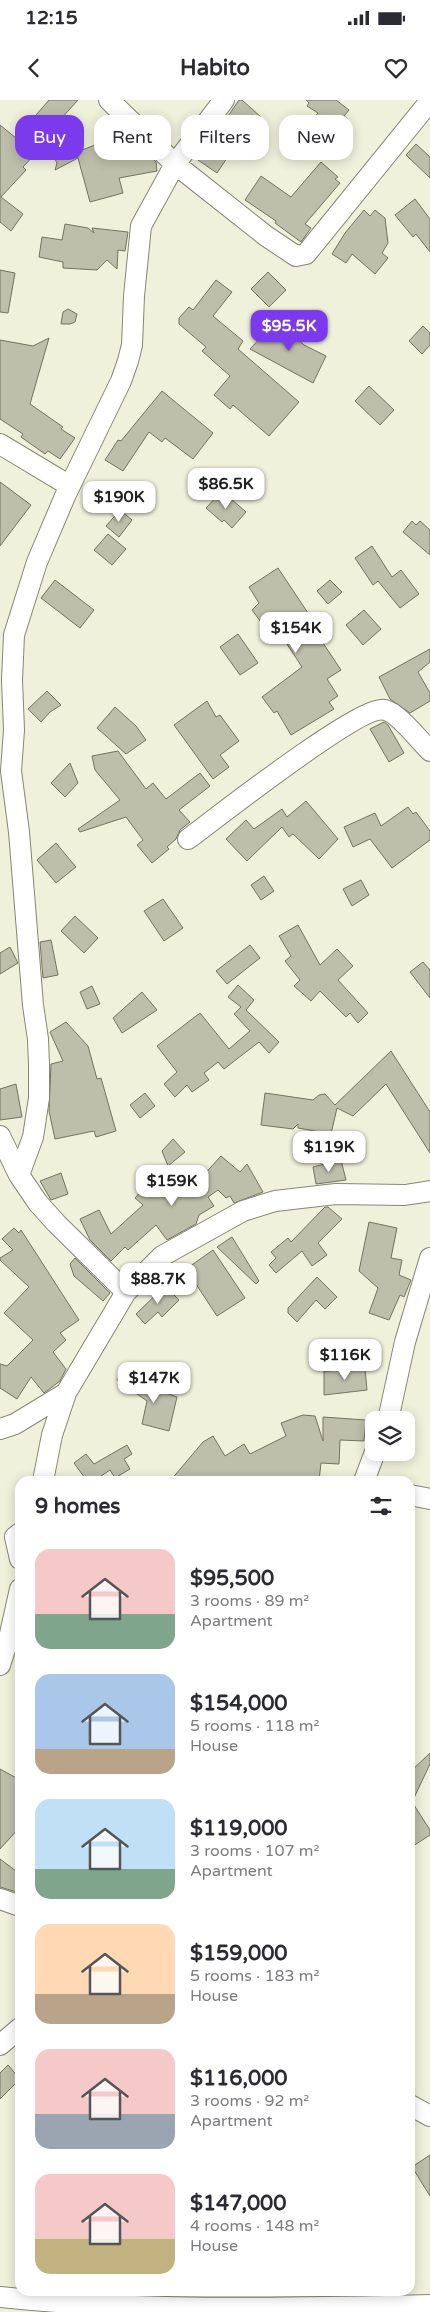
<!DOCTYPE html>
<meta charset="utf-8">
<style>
body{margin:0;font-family:"Varela Round",sans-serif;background:#f7f7f7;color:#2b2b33;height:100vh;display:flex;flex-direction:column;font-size:19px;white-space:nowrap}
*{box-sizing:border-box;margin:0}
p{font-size:16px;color:#7c7c81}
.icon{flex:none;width:28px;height:28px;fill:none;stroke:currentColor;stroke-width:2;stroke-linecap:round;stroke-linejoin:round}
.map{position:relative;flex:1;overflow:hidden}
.details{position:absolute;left:15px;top:1376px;width:400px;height:820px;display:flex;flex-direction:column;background:#fff;border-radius:15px;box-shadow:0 2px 12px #0003}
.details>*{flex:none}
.banner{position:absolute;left:15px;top:15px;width:400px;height:45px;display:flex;gap:10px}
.fabs{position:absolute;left:365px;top:1311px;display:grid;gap:10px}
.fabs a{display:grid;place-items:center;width:50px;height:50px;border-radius:10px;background:#fff;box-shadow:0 2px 12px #0003;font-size:25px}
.price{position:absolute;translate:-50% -42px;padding:0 11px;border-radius:10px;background:#fff;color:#222;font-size:16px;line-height:32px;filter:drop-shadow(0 1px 2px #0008)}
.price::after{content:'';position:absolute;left:50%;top:30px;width:15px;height:11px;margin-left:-8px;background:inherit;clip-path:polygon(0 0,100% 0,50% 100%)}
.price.selected{background:#7c3aed;color:#fff}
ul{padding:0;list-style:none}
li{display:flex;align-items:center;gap:15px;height:125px;padding:0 20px}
li span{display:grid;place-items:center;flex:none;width:140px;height:100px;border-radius:15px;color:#555}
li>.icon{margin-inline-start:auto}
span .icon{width:60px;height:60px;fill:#fffc;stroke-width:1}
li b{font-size:21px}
h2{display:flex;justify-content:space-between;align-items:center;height:60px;padding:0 20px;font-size:21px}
.pill{padding:0 18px;border-radius:15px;background:#fff;box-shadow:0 2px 12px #0003;font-size:18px;line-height:45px}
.pill.selected{background:#7c3aed;color:#fff}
.status{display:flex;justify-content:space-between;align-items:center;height:35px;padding:0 25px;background:#fff;direction:ltr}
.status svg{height:14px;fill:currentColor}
header{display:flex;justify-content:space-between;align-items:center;height:65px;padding:0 20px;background:#fff;font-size:22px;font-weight:700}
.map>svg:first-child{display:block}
.building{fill:#bebfaa;stroke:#727360}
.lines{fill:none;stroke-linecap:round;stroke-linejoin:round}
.minor-casing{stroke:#868773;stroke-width:22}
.minor{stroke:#fff;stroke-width:20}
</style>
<div class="status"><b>12:15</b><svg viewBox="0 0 49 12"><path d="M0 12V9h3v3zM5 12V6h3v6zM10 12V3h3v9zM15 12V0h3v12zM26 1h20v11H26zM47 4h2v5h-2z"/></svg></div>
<header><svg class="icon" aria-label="back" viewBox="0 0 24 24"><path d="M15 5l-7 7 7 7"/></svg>Habito<svg class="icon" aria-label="heart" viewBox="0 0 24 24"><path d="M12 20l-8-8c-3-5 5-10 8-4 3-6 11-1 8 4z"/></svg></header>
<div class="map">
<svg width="430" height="2212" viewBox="0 0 430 2212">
<rect width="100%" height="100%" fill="#f0f1db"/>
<path class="building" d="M 49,0 L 78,0 L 59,21 L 78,58 L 77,52 L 126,33 L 134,52 L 144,51 L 156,62 L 157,71 L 119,78 L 123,93 L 90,102 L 78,58 L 55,70 L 57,63 L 46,42 L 23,67 L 26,70 L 1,97 L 23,114 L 11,131 L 0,122 L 0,25 L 16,38 Z
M 239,0 L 242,0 L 261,17 L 252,26 L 264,34 L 251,53 L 237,43 L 217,73 L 198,60 Z
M 306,0 L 336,0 L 349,10 L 344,16 L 348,19 L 340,30 L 336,27 L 325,42 L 306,28 L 318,13 L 307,6 L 309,3 Z
M 416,44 L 430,57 L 430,78 L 406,55 Z
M 321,62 L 338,77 L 335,79 L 340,83 L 305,124 L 311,128 L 301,142 L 275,123 L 276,121 L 245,100 L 261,76 L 291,97 Z
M 415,99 L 430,119 L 430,152 L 416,134 L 413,137 L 395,115 Z
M 364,110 L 370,116 L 375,110 L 385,118 L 388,143 L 382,153 L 388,158 L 375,174 L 352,154 L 346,163 L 332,154 L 345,133 Z
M 65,124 L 88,128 L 94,133 L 92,128 L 128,132 L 125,151 L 118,150 L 117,169 L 107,160 L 97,170 L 63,168 L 63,162 L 39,157 L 42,137 L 62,140 Z
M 0,170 L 15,173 L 8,213 L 0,212 Z
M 268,172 L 286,190 L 269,207 L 251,189 Z
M 216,180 L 232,192 L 213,216 L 243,241 L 238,249 L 299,302 L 269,336 L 233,305 L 230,309 L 214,295 L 230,276 L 202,251 L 206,247 L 179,224 L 179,218 L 189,207 L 193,210 Z
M 68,209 L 77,214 L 75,222 L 70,224 L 61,224 L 63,212 Z
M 277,220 L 304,245 L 326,256 L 313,283 L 250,249 Z
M 423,226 L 430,233 L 430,245 L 422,254 L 409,241 Z
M 49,238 L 30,304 L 63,327 L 61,329 L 75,338 L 60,359 L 48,351 L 45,354 L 21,337 L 23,334 L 0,319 L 0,240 L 33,246 Z
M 369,286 L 394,310 L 380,325 L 355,301 Z
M 162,291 L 213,333 L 193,359 L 165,338 L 162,342 L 149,332 L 123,371 L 105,360 L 118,340 L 121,341 Z
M 0,382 L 31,405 L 0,446 Z
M 222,391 L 246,412 L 232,428 L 224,420 L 222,422 L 206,408 Z
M 120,410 L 132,420 L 119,437 L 106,426 Z
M 412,421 L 416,425 L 420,421 L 430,430 L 430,455 L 403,432 Z
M 108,434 L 126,449 L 112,465 L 94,450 Z
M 372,446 L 392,477 L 401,470 L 419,494 L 400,508 L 378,481 L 373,485 L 355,458 Z
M 278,468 L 326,540 L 323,543 L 341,570 L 327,579 L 338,596 L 329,602 L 334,609 L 291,635 L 277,611 L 274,613 L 262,597 L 302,567 L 279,532 L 272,537 L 252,510 L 259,503 L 249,487 Z
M 55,480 L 94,510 L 80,528 L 41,498 Z
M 330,480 L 342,492 L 328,504 L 317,491 Z
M 364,510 L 381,529 L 363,545 L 346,525 Z
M 238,534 L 258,563 L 240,575 L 220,547 Z
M 430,549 L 430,562 L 418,572 L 430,593 L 430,601 L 410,613 L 390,599 L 379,577 Z
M 47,591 L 61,605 L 50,612 L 41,622 L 28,609 Z
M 207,601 L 216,617 L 220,615 L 239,641 L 220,655 L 229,667 L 213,679 L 174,625 Z
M 115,607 L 136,626 L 146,640 L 126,654 L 97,628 Z
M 384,622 L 388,625 L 404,653 L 389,662 L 370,629 Z
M 118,651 L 146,689 L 153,683 L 166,699 L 200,673 L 210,686 L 179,710 L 190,722 L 180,730 L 176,739 L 167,747 L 169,749 L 152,763 L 137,745 L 143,740 L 126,717 L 80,732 L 78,729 L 120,700 L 95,670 L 92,656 Z
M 70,663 L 78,683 L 65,697 L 51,683 Z
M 306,701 L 338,739 L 319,759 L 293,734 L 289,737 L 282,727 L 247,761 L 226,739 L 246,720 L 254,729 L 282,709 L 287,717 Z
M 408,707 L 413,714 L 416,712 L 430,731 L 430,740 L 392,768 L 370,739 L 353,747 L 344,727 L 375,713 L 381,726 Z
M 56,743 L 76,767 L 56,783 L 37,760 Z
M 264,776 L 274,791 L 261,800 L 251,785 Z
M 361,780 L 369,795 L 352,806 L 343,789 Z
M 163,799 L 183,828 L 164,841 L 144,811 Z
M 75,816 L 98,838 L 84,853 L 61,831 Z
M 298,825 L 320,865 L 337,849 L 353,866 L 338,880 L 368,913 L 358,923 L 350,913 L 346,917 L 320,891 L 311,901 L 294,886 L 300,880 L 285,861 L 291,856 L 279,836 Z
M 51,840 L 58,875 L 43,878 L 40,842 Z
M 250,845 L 260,858 L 227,884 L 216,871 Z
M 10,847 L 18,863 L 0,874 L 0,853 Z
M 423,862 L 430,870 L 430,898 L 410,872 Z
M 238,885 L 254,900 L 246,910 L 279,942 L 269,953 L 259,942 L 224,969 L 218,962 L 204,973 L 209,980 L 192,992 L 187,985 L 175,997 L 164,984 L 177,972 L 157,946 L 200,913 L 229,949 L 250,931 L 234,914 L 241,907 L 228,897 Z
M 92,886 L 100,904 L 87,909 L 80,892 Z
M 142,892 L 157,910 L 122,933 L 113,918 Z
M 66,922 L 88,946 L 97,979 L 101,978 L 116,1031 L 96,1037 L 94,1031 L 55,1039 L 49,1011 L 51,964 L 63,961 L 50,932 Z
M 391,951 L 430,1012 L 430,1053 L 386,984 L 353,1016 L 337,1008 L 331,1034 L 298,1028 L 298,1024 L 293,1029 L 261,1025 L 265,993 L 313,1000 L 319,995 L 325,994 L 335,1005 Z
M 16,984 L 22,1017 L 0,1020 L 0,989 Z
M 145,993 L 155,1006 L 140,1018 L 130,1005 Z
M 173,1039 L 185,1052 L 168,1066 L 162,1051 Z
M 221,1056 L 240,1072 L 247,1064 L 263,1092 L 234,1103 L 230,1096 L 226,1098 L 218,1090 L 208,1097 L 214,1106 L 199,1115 L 196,1124 L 167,1140 L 156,1125 L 128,1150 L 125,1147 L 111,1161 L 90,1140 L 80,1119 L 99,1110 L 111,1134 L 143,1105 L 135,1098 L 144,1088 L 158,1081 L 191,1077 L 199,1080 Z
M 341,1060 L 346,1080 L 316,1084 L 313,1067 Z
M 61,1073 L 68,1094 L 51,1100 L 40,1081 Z
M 325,1107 L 328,1107 L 342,1119 L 318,1143 L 327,1155 L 312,1166 L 302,1151 L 276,1173 L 269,1165 L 276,1158 L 271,1152 L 288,1138 L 291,1142 Z
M 369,1122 L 397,1128 L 391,1158 L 402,1160 L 399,1175 L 411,1180 L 404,1197 L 400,1195 L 389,1220 L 369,1213 L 378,1188 L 359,1171 Z
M 14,1128 L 19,1133 L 21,1130 L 79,1220 L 60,1233 L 66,1240 L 53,1252 L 66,1269 L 60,1281 L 44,1293 L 31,1277 L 17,1299 L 0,1288 L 0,1264 L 7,1266 L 33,1240 L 4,1213 L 29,1187 L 0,1160 L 0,1158 L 13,1150 L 2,1139 Z
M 232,1137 L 259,1181 L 256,1184 L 217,1147 Z
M 213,1150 L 245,1198 L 217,1216 L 186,1169 Z
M 75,1158 L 110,1193 L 103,1201 L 74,1176 L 70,1164 Z
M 317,1177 L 337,1197 L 325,1209 L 316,1200 L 297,1222 L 288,1213 L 288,1208 Z
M 165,1186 L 179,1200 L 162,1217 L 158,1212 L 145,1224 L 136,1214 Z
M 365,1269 L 367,1290 L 324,1295 L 324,1271 Z
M 119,1276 L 177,1297 L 169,1331 L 142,1324 L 147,1301 L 117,1280 Z
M 303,1315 L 315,1316 L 323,1341 L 323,1317 L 366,1320 L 364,1341 L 340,1340 L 339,1364 L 321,1363 L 319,1381 L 170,1381 L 203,1342 L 213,1336 L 225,1356 L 244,1344 L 250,1354 L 286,1336 L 281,1323 Z
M 127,1345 L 132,1354 L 124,1359 L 130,1369 L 115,1378 L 110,1370 L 94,1381 L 87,1381 L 74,1363 L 86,1354 L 94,1364 Z
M 430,1653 L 430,1664 L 412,1702 L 430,1730 L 430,1735 L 410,1748 L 410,1672 Z
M 0,1669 L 20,1680 L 20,1727 L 0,1749 Z
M 0,1759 L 20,1774 L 20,1793 L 0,1787 Z
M 8,1965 L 20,1979 L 0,1999 L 0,1973 Z
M 430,2055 L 430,2096 L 412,2067 Z"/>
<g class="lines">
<defs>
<path id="minor" d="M 109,0 L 175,64 L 266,136 L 296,156 L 306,154 L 430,1
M 0,344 L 70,386
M 188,739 C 215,719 361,604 385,610 C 397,612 420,641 430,651
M 0,1036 L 19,1075 L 38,1103 L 56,1123 L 126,1192
M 19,1075 L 33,1037 L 39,998 L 39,965 L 38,939 L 33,905 L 19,732 L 11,671 L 14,630 L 12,580 L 14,535 L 37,462 L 66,394 L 121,281 L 128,261 L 132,245 L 134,196 L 141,126 L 175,64 L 224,0
M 388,1320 L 405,1242 L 430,1158
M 0,1329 L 15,1324 L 66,1293
M 43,1381 L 52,1335 L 66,1293 L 126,1192 L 162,1156 L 243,1111 L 275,1101 L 336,1094 L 405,1095 L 430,1091
M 364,1381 L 375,1352
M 410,1395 L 430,1399
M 20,1433 L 15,1437 L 20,1459
M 0,1565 L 10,1534 L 20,1489
M 0,1799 L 20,1806
M 0,1945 L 20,1928
M 410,2005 L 430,2016
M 0,2197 C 143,2212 287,2208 430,2205"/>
</defs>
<use href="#minor" class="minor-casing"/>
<use href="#minor" class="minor"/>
</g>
</svg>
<div class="fabs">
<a><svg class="icon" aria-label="layers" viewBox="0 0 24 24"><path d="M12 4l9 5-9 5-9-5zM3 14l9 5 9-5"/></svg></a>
</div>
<b class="price selected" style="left:289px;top:252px">$95.5K</b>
<b class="price" style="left:226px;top:410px">$86.5K</b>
<b class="price" style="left:119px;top:423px">$190K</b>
<b class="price" style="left:296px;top:554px">$154K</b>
<b class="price" style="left:329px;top:1073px">$119K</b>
<b class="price" style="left:172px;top:1107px">$159K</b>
<b class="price" style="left:158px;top:1205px">$88.7K</b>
<b class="price" style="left:345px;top:1281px">$116K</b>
<b class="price" style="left:154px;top:1304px">$147K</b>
<div class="banner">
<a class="pill selected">Buy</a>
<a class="pill">Rent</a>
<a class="pill">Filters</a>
<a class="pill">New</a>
</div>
<section class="details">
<h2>9 homes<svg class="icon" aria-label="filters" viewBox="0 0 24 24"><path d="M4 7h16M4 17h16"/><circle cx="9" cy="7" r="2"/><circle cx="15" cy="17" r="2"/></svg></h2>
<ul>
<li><span style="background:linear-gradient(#f6c9c9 65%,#7fa58c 0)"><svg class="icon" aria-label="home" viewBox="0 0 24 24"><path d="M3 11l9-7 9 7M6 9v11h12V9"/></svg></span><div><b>$95,500</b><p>3 rooms · 89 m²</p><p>Apartment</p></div></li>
<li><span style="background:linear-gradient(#a9c7e8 75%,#b9a48a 0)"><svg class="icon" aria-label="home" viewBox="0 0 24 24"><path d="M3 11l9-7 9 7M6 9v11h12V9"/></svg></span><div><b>$154,000</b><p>5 rooms · 118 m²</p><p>House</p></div></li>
<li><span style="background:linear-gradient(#bfe0f5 70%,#7fa58c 0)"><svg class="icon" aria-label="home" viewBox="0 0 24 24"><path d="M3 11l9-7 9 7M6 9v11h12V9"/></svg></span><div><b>$119,000</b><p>3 rooms · 107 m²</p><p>Apartment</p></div></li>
<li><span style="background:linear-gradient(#ffd9b3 70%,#b9a48a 0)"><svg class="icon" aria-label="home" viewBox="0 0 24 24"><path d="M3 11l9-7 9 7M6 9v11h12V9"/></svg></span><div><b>$159,000</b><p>5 rooms · 183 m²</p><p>House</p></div></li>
<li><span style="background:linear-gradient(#f6c9c9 65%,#9aa5b1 0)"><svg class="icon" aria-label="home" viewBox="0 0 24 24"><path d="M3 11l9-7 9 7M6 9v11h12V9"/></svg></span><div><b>$116,000</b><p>3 rooms · 92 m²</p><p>Apartment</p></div></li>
<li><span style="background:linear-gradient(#f6c9c9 65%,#c2b280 0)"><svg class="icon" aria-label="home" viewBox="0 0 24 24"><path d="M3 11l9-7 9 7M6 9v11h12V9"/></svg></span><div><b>$147,000</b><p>4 rooms · 148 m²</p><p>House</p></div></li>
</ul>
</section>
</div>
